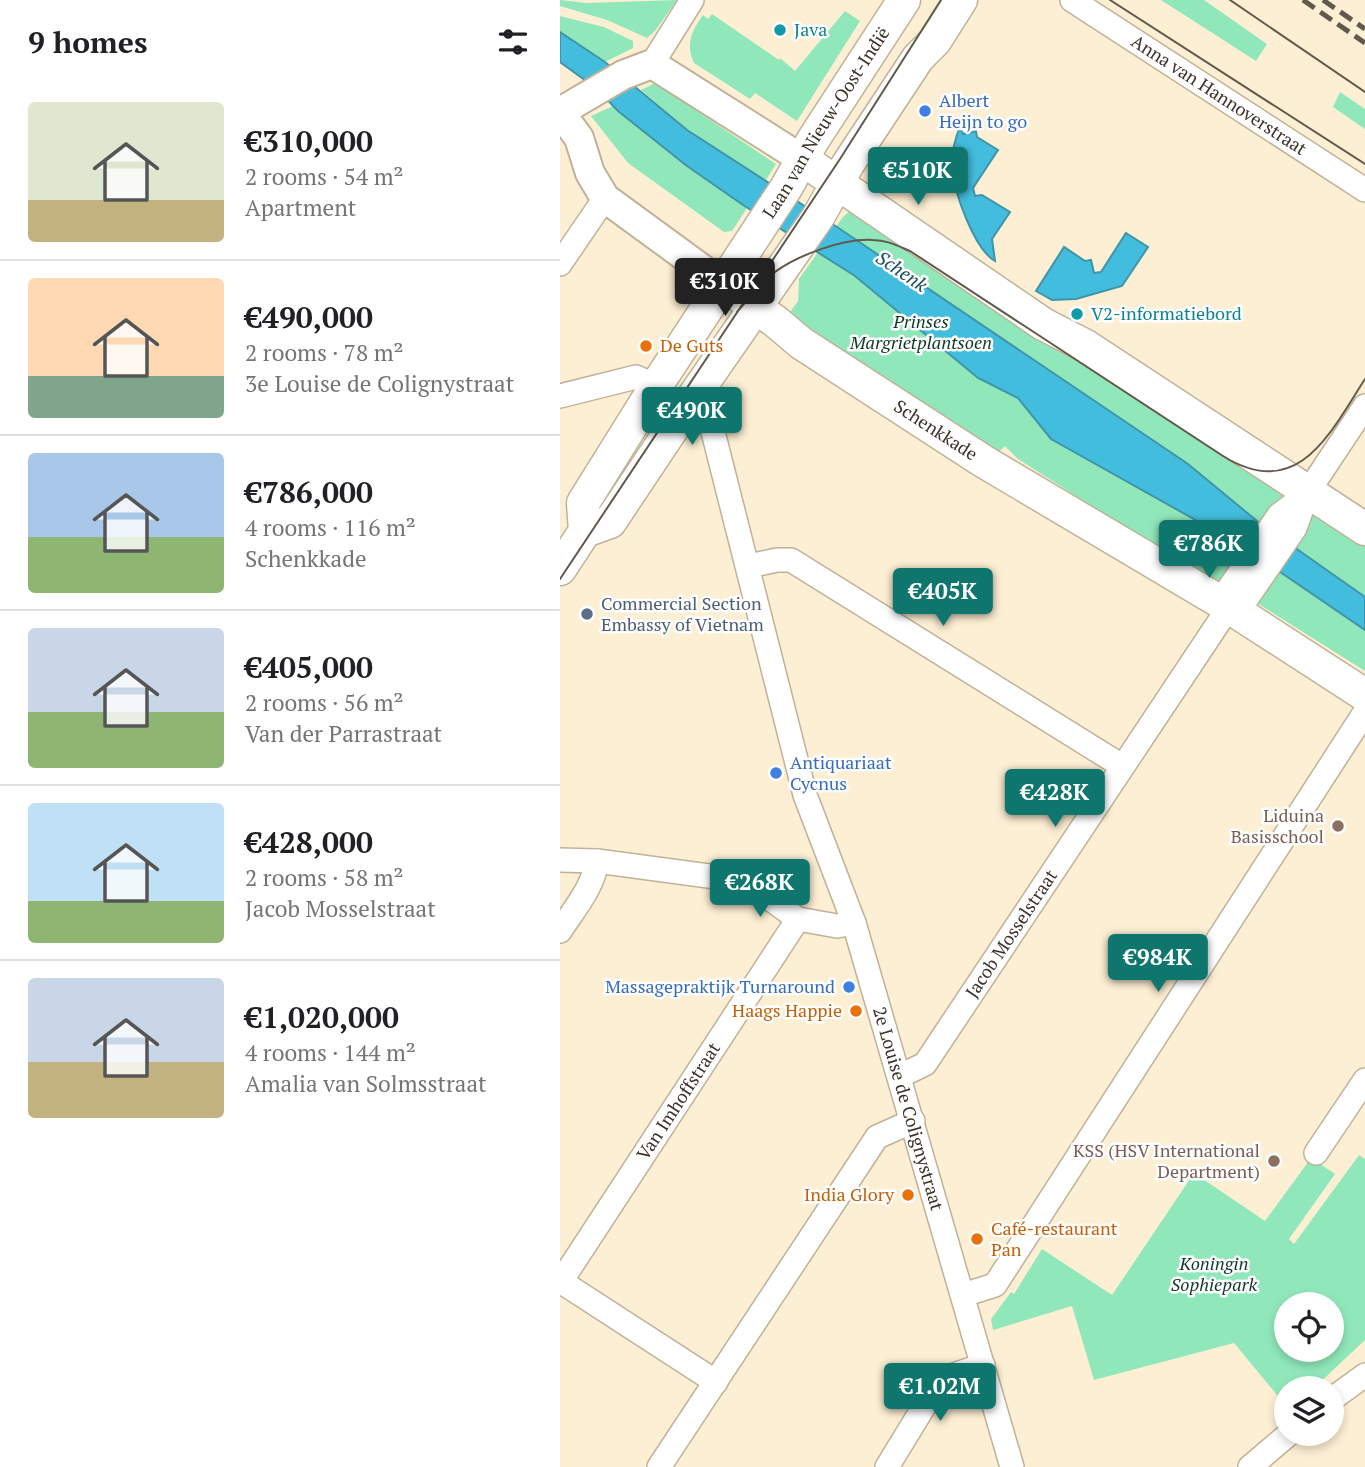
<!DOCTYPE html>
<meta charset="utf-8">
<style>
body{margin:0;font-family:"PT Serif",serif;background:#f6f6f6;color:#202124;height:100vh;display:flex;flex-direction:column;font-size:26px;white-space:nowrap}
*{box-sizing:border-box;margin:0}
p{font-size:23px;color:#757577}
.icon{flex:none;width:38px;height:38px;fill:none;stroke:currentColor;stroke-width:2;stroke-linecap:round;stroke-linejoin:round}
.map{position:relative;flex:1;overflow:hidden}
.sheet{display:flex;flex-direction:column;background:#fff;width:560px}
.sheet>*{flex:none}
.controls{position:absolute;left:714px;top:1292px;display:grid;gap:14px}
.controls a{display:grid;place-items:center;width:70px;height:70px;border-radius:50%;background:#fff;box-shadow:0 4px 10px #0003;font-size:35px}
.price{position:absolute;translate:-50% -60px;padding:0 16px;border-radius:7px;background:#0f766e;color:#fff;font-size:23px;line-height:46px;filter:drop-shadow(0 2px 4px #0008)}
.price::after{content:'';position:absolute;left:50%;top:42px;width:21px;height:16px;margin-left:-10px;background:inherit;clip-path:polygon(0 0,100% 0,50% 100%)}
.price.active{background:#222;color:#fff}
ul{padding:0;list-style:none}
li{display:flex;align-items:center;gap:21px;height:175px;padding:0 28px}
li+li{border-top:2px solid #e0e0e0}
li span{display:grid;place-items:center;flex:none;width:196px;height:140px;border-radius:7px;color:#555}
li>.icon{margin-inline-start:auto}
span .icon{width:84px;height:84px;fill:#fffc;stroke-width:1}
li b{font-size:30px}
h2{display:flex;justify-content:space-between;align-items:center;height:84px;padding:0 28px;font-size:30px}
main{display:flex;flex:1;min-height:0}
.map>svg:first-child{display:block}
.green{fill:#90e8ba;fill-rule:evenodd}
.water{fill:#43bdde;stroke:#4094a8;stroke-width:2}
.lines{fill:none;stroke-linecap:round;stroke-linejoin:round}
.minor-casing{stroke:#bfb298;stroke-width:26}
.tertiary-casing{stroke:#bfb298;stroke-width:32}
.secondary-casing{stroke:#bfb298;stroke-width:35}
.minor{stroke:#fff;stroke-width:23}
.tertiary{stroke:#fff;stroke-width:28}
.secondary{stroke:#fff;stroke-width:32}
.tram{stroke:#61594c;stroke-width:2}
.rail{stroke:#61594c;stroke-width:5;stroke-dasharray:14 7;stroke-linecap:butt}
.culture-dot{fill:#0f9aa8;stroke:#fefefe;stroke-width:2.5}
.shop-dot{fill:#3f7fe0;stroke:#fefefe;stroke-width:2.5}
.food-dot{fill:#e8710a;stroke:#fefefe;stroke-width:2.5}
.service-dot{fill:#5c6f8a;stroke:#fefefe;stroke-width:2.5}
.education-dot{fill:#8d6e63;stroke:#fefefe;stroke-width:2.5}
.labels{text-anchor:middle;stroke-width:5;stroke-linejoin:round;paint-order:stroke}
.culture-label{font-size:18px;fill:#0d838f;stroke:#fefefe;text-anchor:start}
.street-label{font-size:18px;fill:#393329;stroke:#fefefe}
.shop-label{font-size:18px;fill:#366cbe;stroke:#fefefe;text-anchor:start}
.park-label{font-size:18px;font-style:italic;fill:#0f3926;stroke:#fefefe}
.food-label{font-size:18px;fill:#c56008;stroke:#fefefe;text-anchor:start}
.service-label{font-size:18px;fill:#4e5e75;stroke:#fefefe;text-anchor:start}
.education-label{font-size:18px;fill:#785e54;stroke:#fefefe;text-anchor:end}
.water-label{font-size:19px;font-style:italic;fill:#1b4e5c;stroke:#fefefe}
</style>
<main>
<section class="sheet">
<h2>9 homes<svg class="icon" aria-label="filters" viewBox="0 0 24 24"><path d="M4 7h16M4 17h16"/><circle cx="9" cy="7" r="2"/><circle cx="15" cy="17" r="2"/></svg></h2>
<ul>
<li><span style="background:linear-gradient(#dfe7d0 70%,#c2b280 0)"><svg class="icon" aria-label="home" viewBox="0 0 24 24"><path d="M3 11l9-7 9 7M6 9v11h12V9"/></svg></span><div><b>€310,000</b><p>2 rooms · 54 m²</p><p>Apartment</p></div></li>
<li><span style="background:linear-gradient(#ffd9b3 70%,#7fa58c 0)"><svg class="icon" aria-label="home" viewBox="0 0 24 24"><path d="M3 11l9-7 9 7M6 9v11h12V9"/></svg></span><div><b>€490,000</b><p>2 rooms · 78 m²</p><p>3e Louise de Colignystraat</p></div></li>
<li><span style="background:linear-gradient(#a9c7e8 60%,#8fb573 0)"><svg class="icon" aria-label="home" viewBox="0 0 24 24"><path d="M3 11l9-7 9 7M6 9v11h12V9"/></svg></span><div><b>€786,000</b><p>4 rooms · 116 m²</p><p>Schenkkade</p></div></li>
<li><span style="background:linear-gradient(#c9d6e8 60%,#8fb573 0)"><svg class="icon" aria-label="home" viewBox="0 0 24 24"><path d="M3 11l9-7 9 7M6 9v11h12V9"/></svg></span><div><b>€405,000</b><p>2 rooms · 56 m²</p><p>Van der Parrastraat</p></div></li>
<li><span style="background:linear-gradient(#bfe0f5 70%,#8fb573 0)"><svg class="icon" aria-label="home" viewBox="0 0 24 24"><path d="M3 11l9-7 9 7M6 9v11h12V9"/></svg></span><div><b>€428,000</b><p>2 rooms · 58 m²</p><p>Jacob Mosselstraat</p></div></li>
<li><span style="background:linear-gradient(#c9d6e8 60%,#c2b280 0)"><svg class="icon" aria-label="home" viewBox="0 0 24 24"><path d="M3 11l9-7 9 7M6 9v11h12V9"/></svg></span><div><b>€1,020,000</b><p>4 rooms · 144 m²</p><p>Amalia van Solmsstraat</p></div></li>
</ul>
</section>
<div class="map">
<svg width="805" height="1467" viewBox="0 0 805 1467">
<rect width="100%" height="100%" fill="#fdefd4"/>
<path class="green" d="M 0,0 L 27,3 L 117,0 L 95,31 L 87,38 L 47,20 L 0,6 Z
M 601,0 L 644,0 L 707,44 L 696,61 Z
M 285,11 L 300,21 L 237,121 L 195,93 L 190,99 L 134,63 C 125,45 132,30 143,15 L 148,19 L 152,14 L 219,60 L 220,58 L 235,71 Z
M 0,16 L 44,27 L 73,41 L 73,48 L 45,62 L 0,32 Z
M 95,83 L 216,164 L 206,180 L 127,130 L 81,90 Z
M 780,92 L 805,109 L 805,129 L 773,107 Z
M 53,106 L 127,166 L 187,208 L 172,231 L 164,232 L 68,163 L 31,116 Z
M 292,209 L 805,539 L 805,671 L 705,608 L 538,510 L 458,459 L 445,446 L 430,460 L 223,322 L 238,301 L 239,279 L 283,217 Z
M 799,1155 L 805,1159 L 805,1340 L 754,1388 L 726,1388 L 726,1406 L 674,1343 L 534,1380 L 512,1306 L 433,1330 L 431,1319 L 451,1292 L 454,1294 L 482,1249 L 552,1295 L 634,1173 L 705,1221 L 751,1158 L 775,1174 L 729,1239 L 734,1244 ZM 726,1304 L 772,1304 L 772,1349 L 726,1349 Z"/>
<path class="water" d="M 0,32 L 45,62 L 127,130 L 277,227 L 628,464 L 697,521 L 805,597 L 805,630 L 682,546 L 491,439 L 458,398 L 418,378 L 295,276 L 183,205 L 127,166 L 58,111 L 37,89 L 0,62 Z
M 400,126 L 403,134 L 416,131 L 417,137 L 438,150 L 413,188 L 415,196 L 422,195 L 450,212 L 432,239 L 435,261 C 414,249 394,192 392,168 C 391,153 395,139 400,126 Z
M 566,233 L 588,247 L 562,286 L 516,299 L 492,300 L 476,291 L 504,247 L 525,261 L 531,260 L 534,273 L 541,272 Z"/>
<g class="lines">
<defs>
<g id="minor">
<path id="s1" d="M 512,0 L 805,190"/>
<path d="M 92,64 L 132,0"/>
<path d="M 0,264 L 45,198"/>
<path d="M 0,396 L 76,377 L 96,386"/>
<path id="s2" d="M 134,396 L 145,406 L 149,416 L 245,795 L 294,923 L 452,1467"/>
<path d="M 189,566 L 217,560 L 231,560 L 562,766"/>
<path d="M 669,607 L 681,607 L 735,528 L 748,492 L 805,406"/>
<path d="M 669,607 L 663,597 L 719,515 L 748,493"/>
<path d="M 0,860 L 37,861 L 171,879 L 188,883 L 238,919 L 277,926 L 294,923"/>
<path d="M 0,931 C 14,909 33,888 37,861"/>
<path id="s3" d="M 340,1076 L 365,1064 L 669,607"/>
<path d="M 756,1153 L 805,1080"/>
<path d="M 0,1281 L 156,1382"/>
<path id="s4" d="M 0,1283 L 238,919"/>
<path d="M 403,1295 L 435,1285 L 805,712"/>
<path d="M 772,1399 L 805,1375"/>
<path d="M 99,1467 L 317,1137 L 353,1121"/>
<path d="M 327,1467 L 374,1390 L 388,1377 L 423,1365"/>
<path d="M 690,1467 L 730,1433"/>
</g>
<path id="tertiary" d="M 0,112 L 63,75 L 92,64 L 242,159
M 0,112 L 19,138 L 30,173 L 45,198 L 164,285"/>
<g id="secondary">
<path d="M 242,159 L 483,324 L 524,345 L 805,529"/>
<path id="s5" d="M 164,285 L 215,321 L 241,343 L 423,461 L 669,607 L 805,695"/>
<path d="M 25,531 L 50,522 L 134,396 L 258,217 L 288,164 L 358,58 L 375,41 L 401,0"/>
<path id="s6" d="M 0,569 L 25,531 L 23,503 L 96,386 L 226,188 L 253,140 L 344,0"/>
</g>
</defs>
<use href="#minor" class="minor-casing"/>
<use href="#tertiary" class="tertiary-casing"/>
<use href="#secondary" class="secondary-casing"/>
<use href="#minor" class="minor"/>
<use href="#tertiary" class="tertiary"/>
<use href="#secondary" class="secondary"/>
<path class="tram" d="M 550,0 L 805,164
M 670,0 L 805,92
M 200,279 L 280,159 L 381,0
M 177,312 C 189,298 201,284 215,272 C 238,255 284,238 313,240 C 327,240 338,246 350,251 L 663,456 C 738,503 770,433 805,379
M 164,313 L 200,261
M 0,579 L 182,305"/>
<path class="rail" d="M 743,0 L 805,43
M 763,0 L 805,29"/>
</g>
<g class="culture-dot">
<circle cx="220" cy="30" r="7"/>
<circle cx="517" cy="314" r="7"/>
</g>
<g class="shop-dot">
<circle cx="365" cy="111" r="7"/>
<circle cx="216" cy="773" r="7"/>
<circle cx="289" cy="987" r="7"/>
</g>
<g class="food-dot">
<circle cx="86" cy="346" r="7"/>
<circle cx="296" cy="1011" r="7"/>
<circle cx="348" cy="1195" r="7"/>
<circle cx="417" cy="1239" r="7"/>
</g>
<circle class="service-dot" cx="27" cy="614" r="7"/>
<g class="education-dot">
<circle cx="778" cy="826" r="7"/>
<circle cx="714" cy="1161" r="7"/>
</g>
<g class="labels">
<g class="culture-label">
<text x="234" y="36">Java</text>
<text x="531" y="320">V2-informatiebord</text>
</g>
<g class="street-label">
<text dy="6" stroke="none"><textPath href="#s1" startOffset="175">Anna van Hannoverstraat</textPath></text>
<text dy="6" stroke="none"><textPath href="#s6" startOffset="525">Laan van Nieuw-Oost-Indië</textPath></text>
<text dy="6" stroke="none"><textPath href="#s5" startOffset="257">Schenkkade</textPath></text>
<text dy="6" stroke="none"><textPath href="#s3" startOffset="184">Jacob Mosselstraat</textPath></text>
<text dy="6" stroke="none"><textPath href="#s4" startOffset="217">Van Imhoffstraat</textPath></text>
<text dy="6" stroke="none"><textPath href="#s2" startOffset="747">2e Louise de Colignystraat</textPath></text>
</g>
<g class="shop-label">
<text x="379" y="107">Albert<tspan x="379" dy="21">Heijn to go</tspan></text>
<text x="230" y="769">Antiquariaat<tspan x="230" dy="21">Cycnus</tspan></text>
<text x="275" y="993" text-anchor="end">Massagepraktijk Turnaround</text>
</g>
<g class="park-label">
<text x="361" y="328">Prinses<tspan x="361" dy="21">Margrietplantsoen</tspan></text>
<text x="654" y="1270">Koningin<tspan x="654" dy="21">Sophiepark</tspan></text>
</g>
<g class="food-label">
<text x="100" y="352">De Guts</text>
<text x="282" y="1017" text-anchor="end">Haags Happie</text>
<text x="334" y="1201" text-anchor="end">India Glory</text>
<text x="431" y="1235">Café-restaurant<tspan x="431" dy="21">Pan</tspan></text>
</g>
<g class="service-label">
<text x="41" y="610">Commercial Section<tspan x="41" dy="21">Embassy of Vietnam</tspan></text>
</g>
<g class="education-label">
<text x="764" y="822">Liduina<tspan x="764" dy="21">Basisschool</tspan></text>
<text x="700" y="1157">KSS (HSV International<tspan x="700" dy="21">Department)</tspan></text>
</g>
<g class="water-label">
<text transform="translate(342 271) rotate(34)" y="7">Schenk</text>
</g>
</g>
</svg>
<div class="controls">
<a><svg class="icon" aria-label="locate" viewBox="0 0 24 24"><circle cx="12" cy="12" r="6"/><path d="M12 2v4M12 18v4M2 12h4M18 12h4"/></svg></a>
<a><svg class="icon" aria-label="layers" viewBox="0 0 24 24"><path d="M12 4l9 5-9 5-9-5zM3 14l9 5 9-5"/></svg></a>
</div>
<b class="price" style="left:358px;top:207px">€510K</b>
<b class="price active" style="left:165px;top:318px">€310K</b>
<b class="price" style="left:132px;top:447px">€490K</b>
<b class="price" style="left:649px;top:580px">€786K</b>
<b class="price" style="left:383px;top:628px">€405K</b>
<b class="price" style="left:495px;top:829px">€428K</b>
<b class="price" style="left:200px;top:919px">€268K</b>
<b class="price" style="left:598px;top:994px">€984K</b>
<b class="price" style="left:380px;top:1423px">€1.02M</b>
</div>
</main>
